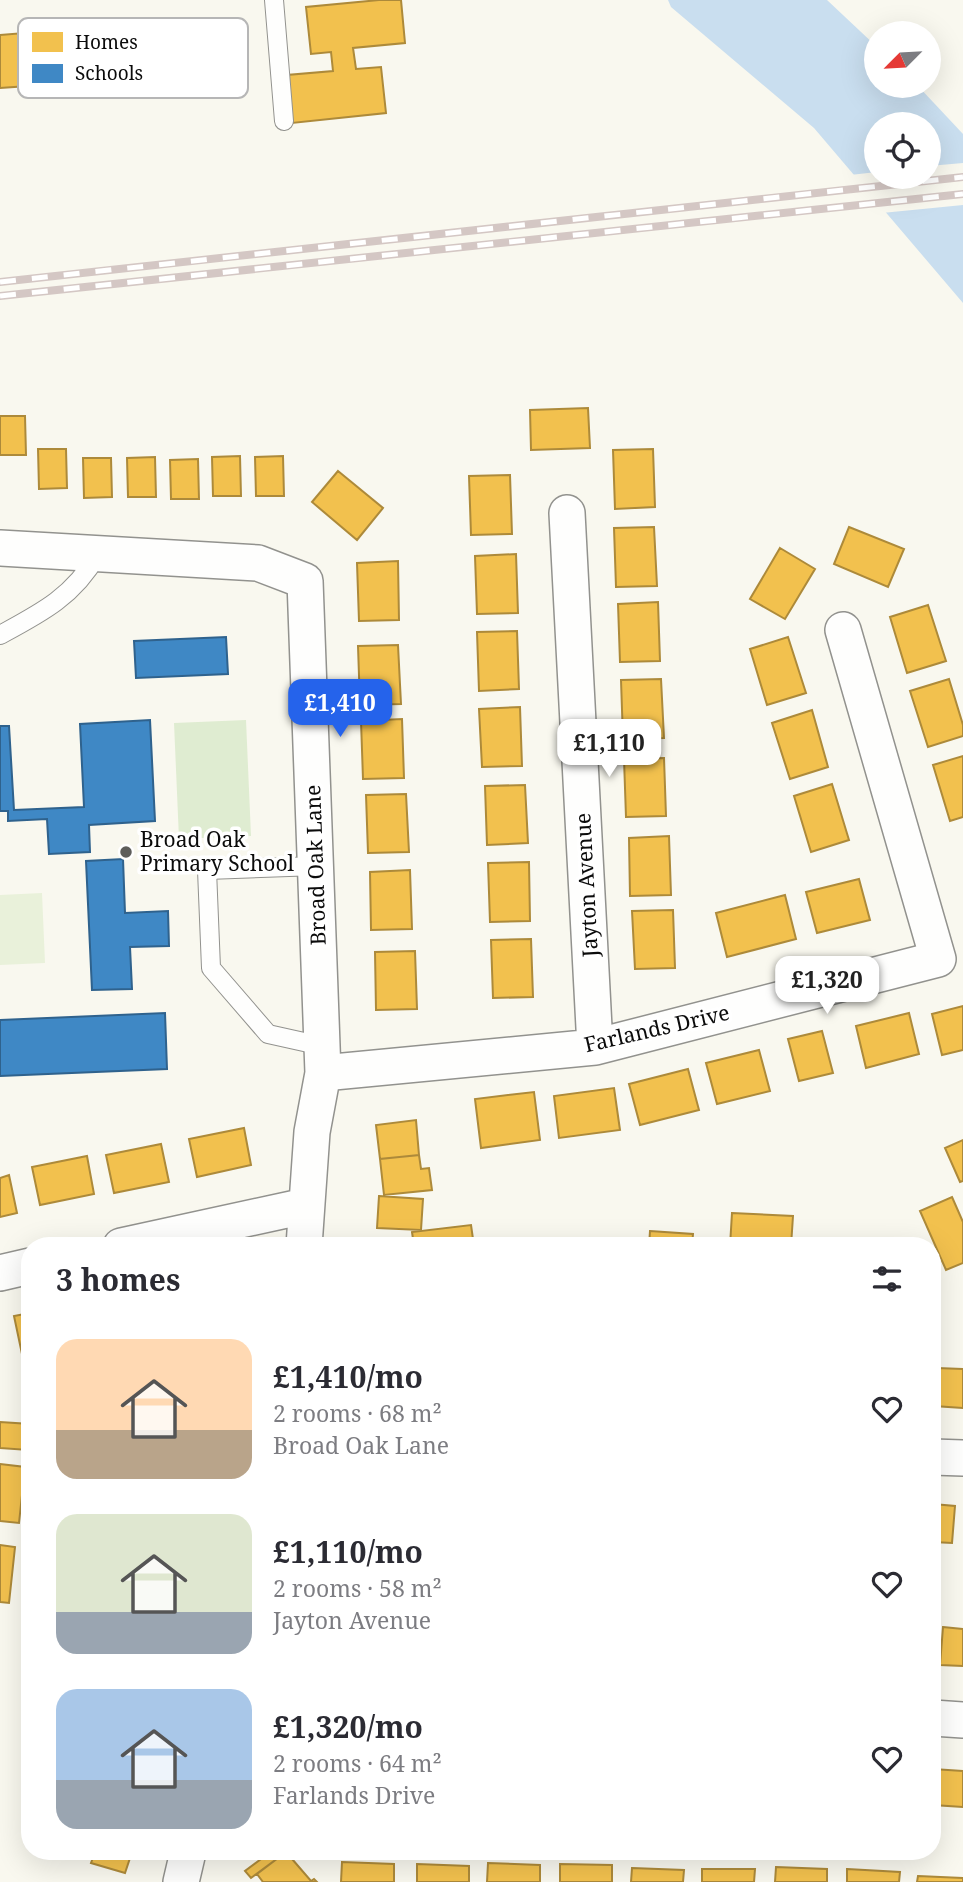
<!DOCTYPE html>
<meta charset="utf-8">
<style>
body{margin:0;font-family:"Noto Serif",serif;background:#f2f2f3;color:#2b2b33;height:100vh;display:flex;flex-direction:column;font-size:26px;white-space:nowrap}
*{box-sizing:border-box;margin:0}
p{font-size:23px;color:#7c7c81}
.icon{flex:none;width:38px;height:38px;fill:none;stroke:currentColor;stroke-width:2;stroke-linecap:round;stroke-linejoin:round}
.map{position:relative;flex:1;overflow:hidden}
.details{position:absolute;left:21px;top:1237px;width:920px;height:623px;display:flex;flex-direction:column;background:#fff;border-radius:28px;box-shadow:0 7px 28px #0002}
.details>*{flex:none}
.needle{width:46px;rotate:246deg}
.fabs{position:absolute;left:864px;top:21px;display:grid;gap:14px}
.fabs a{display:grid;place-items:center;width:77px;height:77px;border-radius:50%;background:#fff;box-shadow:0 7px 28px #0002;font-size:35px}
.price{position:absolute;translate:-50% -60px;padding:0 16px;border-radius:14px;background:#fff;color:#222;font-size:23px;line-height:46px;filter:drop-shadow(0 2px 4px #0008)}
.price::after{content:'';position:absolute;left:50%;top:42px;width:21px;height:16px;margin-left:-10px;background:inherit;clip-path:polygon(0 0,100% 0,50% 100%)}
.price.active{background:#2563eb;color:#fff}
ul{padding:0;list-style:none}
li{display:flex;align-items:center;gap:21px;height:175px;padding:0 35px}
li span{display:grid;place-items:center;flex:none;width:196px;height:140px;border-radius:21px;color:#555}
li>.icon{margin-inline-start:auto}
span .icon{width:84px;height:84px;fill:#fffc;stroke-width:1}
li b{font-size:30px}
h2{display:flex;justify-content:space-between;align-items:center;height:84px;padding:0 35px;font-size:30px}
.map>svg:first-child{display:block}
.green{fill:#dfecd1}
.pitch{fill:#e9f1da}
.water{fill:#c9deef;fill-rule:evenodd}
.pier{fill:#f9f8ef}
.homes{fill:#f2c14e;stroke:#ad8a3a;stroke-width:2}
.schools{fill:#3f88c5;stroke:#2f628d;stroke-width:2}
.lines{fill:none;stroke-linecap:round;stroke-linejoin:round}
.service-casing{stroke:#92928e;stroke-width:20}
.minor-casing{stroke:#92928e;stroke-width:38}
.service{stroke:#fefefd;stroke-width:18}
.minor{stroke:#fefefd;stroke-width:35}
.rail-casing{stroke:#d4c7c4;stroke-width:8}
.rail{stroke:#fff;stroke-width:5;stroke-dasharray:16;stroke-linecap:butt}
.poi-dot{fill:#5e5e5b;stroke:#fff;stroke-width:2.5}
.labels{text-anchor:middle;stroke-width:7;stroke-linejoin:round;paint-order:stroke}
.poi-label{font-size:21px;fill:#0b0b0b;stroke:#fff;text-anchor:start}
.street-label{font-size:21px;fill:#0b0b0b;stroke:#fff}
.key{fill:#fff;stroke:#b6b6b6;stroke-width:2}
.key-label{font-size:19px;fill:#0b0b0b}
</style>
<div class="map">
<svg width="963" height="1882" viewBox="0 0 963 1882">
<rect width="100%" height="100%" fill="#f9f8ef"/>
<path class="green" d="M 246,720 L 251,836 L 179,839 L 174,723 Z"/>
<path class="pitch" d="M 42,893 L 45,963 L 0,965 L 0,895 Z"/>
<path class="water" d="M 668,0 L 827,0 L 877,47 L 877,86 L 918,86 L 963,134 L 963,303 L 814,128 L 671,7 ZM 877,124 L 929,124 L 929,177 L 877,177 Z"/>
<path class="pier" d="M 963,163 L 963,205 L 882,213 L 850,175 L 877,172 L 877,177 L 929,177 L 929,166 Z"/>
<path class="homes" d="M 379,0 L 401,0 L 405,43 L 353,48 L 356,69 L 381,67 L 386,113 L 292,123 L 287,75 L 333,71 L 331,52 L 311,54 L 306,7 Z
M 24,33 L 28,86 L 0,88 L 0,35 Z
M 588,408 L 590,448 L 531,450 L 530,410 Z
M 0,416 L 25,416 L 26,455 L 0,455 Z
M 38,449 L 66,449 L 67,488 L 39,489 Z
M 653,449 L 655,507 L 615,509 L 613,450 Z
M 240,456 L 241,496 L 213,496 L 212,457 Z
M 283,456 L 284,496 L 256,496 L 255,457 Z
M 155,457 L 156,497 L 128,497 L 127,458 Z
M 83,458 L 111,458 L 112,497 L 84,498 Z
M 198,459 L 199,499 L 171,499 L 170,460 Z
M 338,471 L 383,508 L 357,540 L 312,502 Z
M 510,475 L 512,534 L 471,535 L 469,476 Z
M 654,527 L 657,586 L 616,587 L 614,528 Z
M 849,527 L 904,549 L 888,587 L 834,564 Z
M 780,548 L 815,569 L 785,619 L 750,599 Z
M 516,554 L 518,613 L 477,614 L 475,556 Z
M 398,561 L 399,620 L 359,621 L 357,563 Z
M 658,602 L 660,661 L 620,662 L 618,604 Z
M 928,605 L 946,661 L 907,673 L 890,617 Z
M 517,631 L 519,689 L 479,691 L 477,632 Z
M 788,637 L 806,693 L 767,705 L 750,649 Z
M 398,645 L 401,704 L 360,705 L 358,646 Z
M 661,679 L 664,738 L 623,739 L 621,680 Z
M 949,679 L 963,725 L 963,736 L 928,747 L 910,691 Z
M 520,707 L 522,766 L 482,767 L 479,709 Z
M 812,710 L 828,767 L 790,779 L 772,723 Z
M 402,719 L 404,778 L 363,779 L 361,721 Z
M 963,756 L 963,817 L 950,821 L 933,765 Z
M 664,758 L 666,816 L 626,817 L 624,759 Z
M 832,784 L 849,840 L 811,852 L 794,796 Z
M 525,785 L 528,843 L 487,845 L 485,786 Z
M 406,794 L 409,852 L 368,853 L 366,795 Z
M 669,836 L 671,895 L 630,896 L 629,838 Z
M 529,862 L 530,921 L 490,922 L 488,863 Z
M 410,870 L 412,929 L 371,930 L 370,872 Z
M 859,879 L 870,920 L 817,933 L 806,892 Z
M 785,895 L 796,939 L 727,957 L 716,913 Z
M 673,910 L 675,968 L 635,969 L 632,911 Z
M 531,939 L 533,997 L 493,998 L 491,940 Z
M 415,951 L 417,1009 L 376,1010 L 375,952 Z
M 963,1006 L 963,1050 L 942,1055 L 932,1014 Z
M 909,1013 L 919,1054 L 866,1068 L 856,1026 Z
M 822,1031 L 833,1073 L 799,1081 L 788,1039 Z
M 759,1050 L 770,1091 L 717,1104 L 706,1063 Z
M 688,1069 L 699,1110 L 640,1125 L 629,1084 Z
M 614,1088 L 620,1130 L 559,1138 L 554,1096 Z
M 534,1092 L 540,1140 L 481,1148 L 475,1099 Z
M 416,1120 L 419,1155 L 380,1159 L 376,1125 Z
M 244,1128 L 251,1165 L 197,1177 L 189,1139 Z
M 963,1140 L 963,1181 L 960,1182 L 945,1148 Z
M 161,1144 L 169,1182 L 114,1193 L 106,1155 Z
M 419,1155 L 421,1169 L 429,1168 L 432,1190 L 384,1195 L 380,1159 Z
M 87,1156 L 94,1194 L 40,1205 L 32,1167 Z
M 9,1175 L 17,1213 L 0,1217 L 0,1178 Z
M 379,1196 L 423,1199 L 421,1230 L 377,1228 Z
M 952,1197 L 963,1222 L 963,1263 L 946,1270 L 920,1211 Z
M 732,1213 L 793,1216 L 791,1246 L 730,1246 Z
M 471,1225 L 474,1246 L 414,1246 L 412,1232 Z
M 650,1231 L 693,1234 L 692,1246 L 649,1246 Z
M 30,1313 L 30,1352 L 22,1354 L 14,1316 Z
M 937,1368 L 963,1369 L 963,1408 L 934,1406 Z
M 0,1422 L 30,1424 L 28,1450 L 0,1448 Z
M 0,1464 L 25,1467 L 19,1523 L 0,1521 Z
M 933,1504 L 955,1506 L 952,1543 L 933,1542 Z
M 0,1545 L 15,1547 L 9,1603 L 0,1602 Z
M 943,1627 L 963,1629 L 963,1666 L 940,1665 Z
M 933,1769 L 963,1771 L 963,1807 L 933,1805 Z
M 95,1852 L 132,1852 L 125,1873 L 91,1863 Z
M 256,1852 L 286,1852 L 251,1878 L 245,1871 L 261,1859 Z
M 286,1852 L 311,1881 L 314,1879 L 317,1882 L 263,1882 L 257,1874 Z
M 342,1862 L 394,1864 L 394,1882 L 341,1882 Z
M 488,1863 L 540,1865 L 540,1882 L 487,1882 Z
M 417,1864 L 469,1866 L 469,1882 L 417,1882 Z
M 560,1864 L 612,1865 L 612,1882 L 560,1882 Z
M 776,1867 L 827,1869 L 827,1882 L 775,1882 Z
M 632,1868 L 684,1870 L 683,1882 L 631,1882 Z
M 702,1869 L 755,1869 L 754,1882 L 702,1882 Z
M 847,1869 L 900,1872 L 899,1882 L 847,1882 Z
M 918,1876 L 963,1878 L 963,1882 L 917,1882 Z"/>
<path class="schools" d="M 226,637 L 228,674 L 136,678 L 134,641 Z
M 150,720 L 155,821 L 89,825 L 90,852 L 49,854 L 47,819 L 8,821 L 8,811 L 0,811 L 0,726 L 9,726 L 14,810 L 84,807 L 80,724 Z
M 123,859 L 125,913 L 168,911 L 169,946 L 130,947 L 132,989 L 92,990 L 86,861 Z
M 165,1013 L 167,1069 L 0,1076 L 0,1020 Z"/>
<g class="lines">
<defs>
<path id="service" d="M 274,0 L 284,121
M 0,635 C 41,613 74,596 97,555
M 317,866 L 207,870 L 211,968 L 268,1034 L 322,1046"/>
<path id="minor" d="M 567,513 L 595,1047
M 0,548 L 258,563 L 305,581 L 323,1073 L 312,1132 L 304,1246
M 323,1073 L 595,1047 L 938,959 L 843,630
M 121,1246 L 305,1206
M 0,1273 L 30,1266
M 933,1457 L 963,1458
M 933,1718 L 963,1720
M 181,1882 L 188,1852"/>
</defs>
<use href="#service" class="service-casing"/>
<use href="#minor" class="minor-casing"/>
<use href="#service" class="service"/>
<use href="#minor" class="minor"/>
<defs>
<path id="rail" d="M 0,282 L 963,177
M 0,296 L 963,194"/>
</defs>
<use href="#rail" class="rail-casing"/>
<use href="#rail" class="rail"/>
</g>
<circle class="poi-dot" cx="126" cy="852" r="7"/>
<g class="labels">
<g class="poi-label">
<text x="140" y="847">Broad Oak<tspan x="140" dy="24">Primary School</tspan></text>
</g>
<g class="street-label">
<text transform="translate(316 865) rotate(-92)" y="7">Broad Oak Lane</text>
<text transform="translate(587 885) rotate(-93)" y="7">Jayton Avenue</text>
<text transform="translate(657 1029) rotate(-13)" y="7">Farlands Drive</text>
</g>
</g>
<rect x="18" y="18" width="230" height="80" rx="10" class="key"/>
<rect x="32" y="32" width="31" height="20" fill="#f2c14e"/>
<rect x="32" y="64" width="31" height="19" fill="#3f88c5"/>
<g class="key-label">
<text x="75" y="49">Homes</text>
<text x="75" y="80">Schools</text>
</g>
</svg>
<div class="fabs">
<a><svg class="needle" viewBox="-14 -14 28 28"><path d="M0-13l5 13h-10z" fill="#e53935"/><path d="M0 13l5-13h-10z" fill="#7c7c81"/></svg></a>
<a><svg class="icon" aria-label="locate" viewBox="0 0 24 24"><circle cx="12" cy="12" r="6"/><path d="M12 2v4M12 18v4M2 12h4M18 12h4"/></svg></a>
</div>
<b class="price active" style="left:340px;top:739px">£1,410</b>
<b class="price" style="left:609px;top:779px">£1,110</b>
<b class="price" style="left:827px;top:1016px">£1,320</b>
<section class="details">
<h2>3 homes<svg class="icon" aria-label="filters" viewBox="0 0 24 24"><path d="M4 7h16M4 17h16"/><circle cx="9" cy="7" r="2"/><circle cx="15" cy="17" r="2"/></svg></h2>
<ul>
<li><span style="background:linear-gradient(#ffd9b3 65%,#b9a48a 0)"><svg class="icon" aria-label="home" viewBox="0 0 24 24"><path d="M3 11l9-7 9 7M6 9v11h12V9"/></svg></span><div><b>£1,410/mo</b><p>2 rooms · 68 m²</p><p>Broad Oak Lane</p></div><svg class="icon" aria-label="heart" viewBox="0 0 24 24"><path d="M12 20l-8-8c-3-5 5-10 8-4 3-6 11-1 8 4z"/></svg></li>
<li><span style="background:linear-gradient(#dfe7d0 70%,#9aa5b1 0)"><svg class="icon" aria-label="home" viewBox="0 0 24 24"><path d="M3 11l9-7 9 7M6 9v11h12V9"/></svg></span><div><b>£1,110/mo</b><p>2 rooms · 58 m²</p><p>Jayton Avenue</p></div><svg class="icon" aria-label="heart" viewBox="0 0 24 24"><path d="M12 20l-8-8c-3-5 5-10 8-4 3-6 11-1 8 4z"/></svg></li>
<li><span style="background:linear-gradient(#a9c7e8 65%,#9aa5b1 0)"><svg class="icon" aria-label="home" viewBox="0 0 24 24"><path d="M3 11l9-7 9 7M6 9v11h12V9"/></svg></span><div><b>£1,320/mo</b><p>2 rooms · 64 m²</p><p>Farlands Drive</p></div><svg class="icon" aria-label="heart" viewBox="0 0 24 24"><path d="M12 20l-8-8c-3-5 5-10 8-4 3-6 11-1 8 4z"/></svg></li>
</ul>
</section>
</div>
